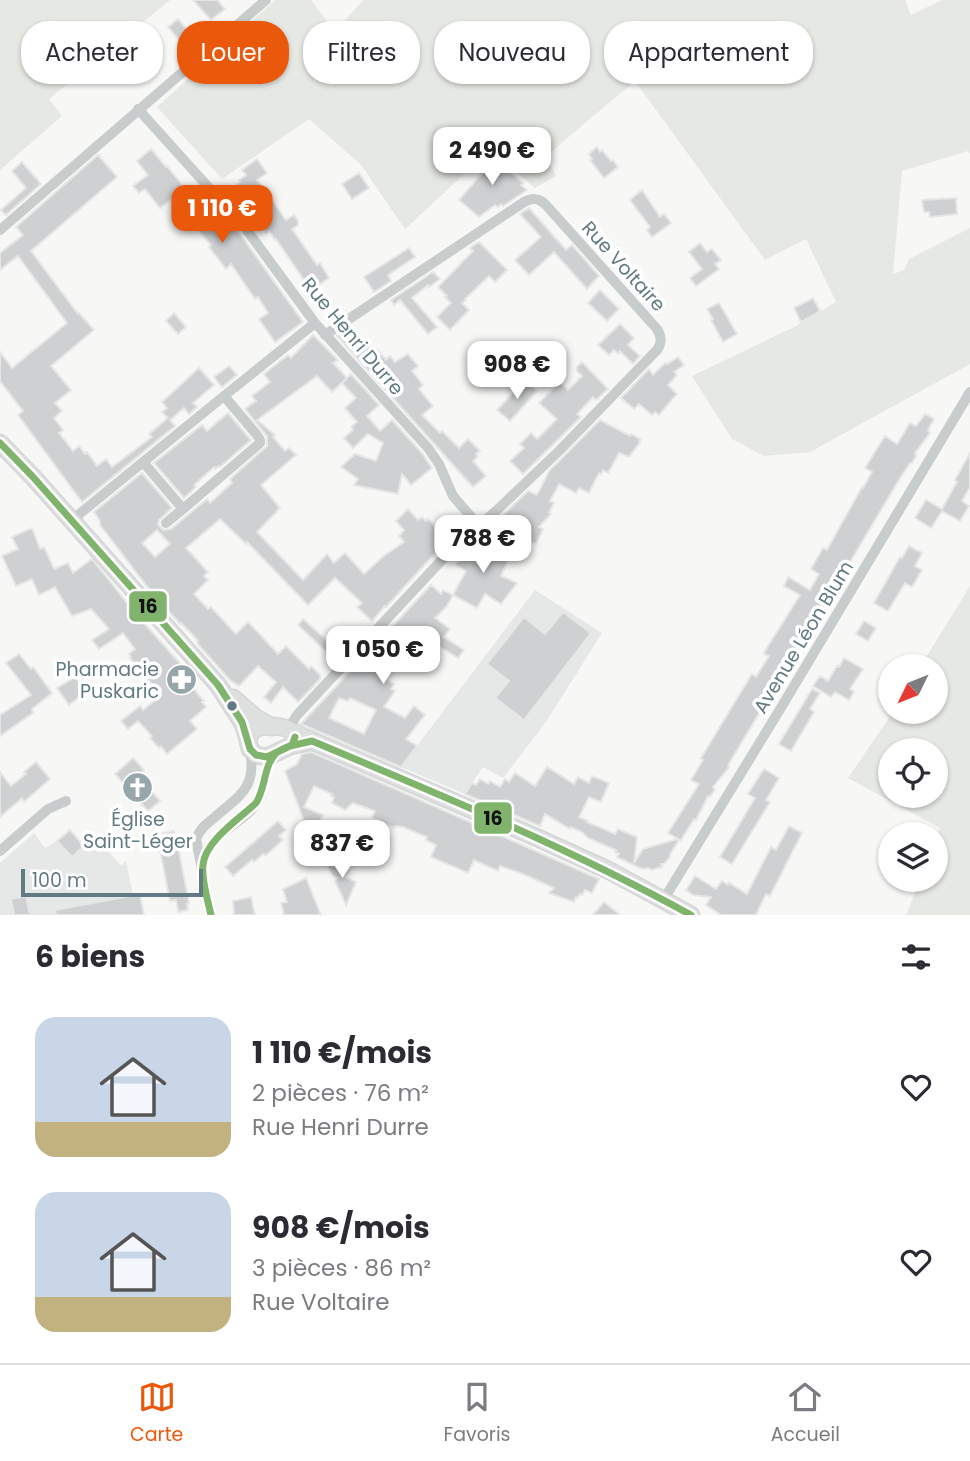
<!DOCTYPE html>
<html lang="fr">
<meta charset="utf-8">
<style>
body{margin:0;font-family:Poppins,sans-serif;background:#f7f7f7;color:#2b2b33;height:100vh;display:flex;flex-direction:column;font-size:26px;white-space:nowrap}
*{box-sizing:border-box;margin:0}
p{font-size:23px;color:#7c7c81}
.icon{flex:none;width:38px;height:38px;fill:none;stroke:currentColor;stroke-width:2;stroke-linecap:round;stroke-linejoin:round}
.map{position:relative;height:915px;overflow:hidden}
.sheet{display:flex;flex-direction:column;background:#fff;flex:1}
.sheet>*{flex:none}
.guide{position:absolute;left:21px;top:21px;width:929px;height:63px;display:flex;gap:14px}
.needle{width:46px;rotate:227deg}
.fabs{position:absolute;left:878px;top:654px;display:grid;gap:14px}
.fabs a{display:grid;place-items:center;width:70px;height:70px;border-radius:50%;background:#fff;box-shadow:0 2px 5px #0004;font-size:35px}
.scale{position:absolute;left:21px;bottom:18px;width:182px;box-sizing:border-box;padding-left:7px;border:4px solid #617a83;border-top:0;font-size:19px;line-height:24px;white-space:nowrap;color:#617a83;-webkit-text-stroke:5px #fff;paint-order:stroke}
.price{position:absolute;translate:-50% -60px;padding:0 16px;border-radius:14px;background:#fff;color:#222;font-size:23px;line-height:46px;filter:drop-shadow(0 2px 4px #0008)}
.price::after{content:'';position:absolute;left:50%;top:42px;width:21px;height:16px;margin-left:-10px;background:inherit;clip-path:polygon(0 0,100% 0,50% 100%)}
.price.current{background:#ea580c;color:#fff}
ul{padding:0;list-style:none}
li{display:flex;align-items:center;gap:21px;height:175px;padding:0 35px}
li span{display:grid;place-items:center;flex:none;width:196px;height:140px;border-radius:21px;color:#555}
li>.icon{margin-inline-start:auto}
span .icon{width:84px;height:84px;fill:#fffc;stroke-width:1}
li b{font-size:30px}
h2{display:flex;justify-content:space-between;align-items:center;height:84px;padding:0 35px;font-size:30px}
.tag{padding:0 24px;border-radius:28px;background:#fff;box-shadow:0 2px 5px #0004;font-size:24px;line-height:63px}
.tag.current{background:#ea580c;color:#fff}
.dock{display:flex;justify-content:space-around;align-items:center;height:98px;border-top:2px solid #e1e1e2;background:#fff;font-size:19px;color:#7c7c81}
.dock a{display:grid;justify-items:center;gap:4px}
.dock .current{color:#ea580c}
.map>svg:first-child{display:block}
.built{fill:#e6e8e7}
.green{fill:#e6e9e3;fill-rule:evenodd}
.building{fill:#ced0d1;stroke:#e6e6e6;stroke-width:2;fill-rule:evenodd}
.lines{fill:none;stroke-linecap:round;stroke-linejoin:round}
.secondary-casing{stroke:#d4d5d6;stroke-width:19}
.minor{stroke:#c9cccc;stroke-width:10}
.secondary{stroke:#dee0e0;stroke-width:16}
.bus-1-casing{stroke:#fff;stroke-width:12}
.bus-1{stroke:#80b46c;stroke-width:7}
.bus-dot{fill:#617a83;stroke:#fff;stroke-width:2.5}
.labels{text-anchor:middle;stroke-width:7;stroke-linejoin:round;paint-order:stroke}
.street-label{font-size:19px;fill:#617a83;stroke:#fff}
.poi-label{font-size:19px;fill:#617a83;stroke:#fff;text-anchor:end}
.line-badge{stroke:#fff;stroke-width:2.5}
.pale-badge-label{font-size:19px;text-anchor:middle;font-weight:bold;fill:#111}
</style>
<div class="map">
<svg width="970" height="915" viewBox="0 0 970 915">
<rect width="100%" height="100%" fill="#f7f7f6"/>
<path class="built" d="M 535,590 L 602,633 L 546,722 L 503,778 L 483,767 L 465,794 L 401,767 Z
M 34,833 L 45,848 L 57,841 L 72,857 L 95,836 L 121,866 L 126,861 L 136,911 L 116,915 L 0,915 L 0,863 Z"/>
<path class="green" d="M 0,0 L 170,0 L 49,99 L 62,116 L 0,170 Z
M 275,0 L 311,0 L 335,32 L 363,0 L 905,0 L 911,15 L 942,0 L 970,0 L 970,154 L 968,151 L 902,171 L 893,274 L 904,270 L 909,259 L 970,228 L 970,364 L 810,452 L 764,456 L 732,439 L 692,376 L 796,326 L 836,302 L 806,239 L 765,260 L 635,81 L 546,156 L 556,176 L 535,188 L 488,149 L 460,178 L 405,229 L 361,165 L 309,119 L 222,179 L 157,107 Z
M 970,586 L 970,915 L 906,915 L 920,880 L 936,880 L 936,838 L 940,828 L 848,778 L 893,712 L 936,712 L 936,667 L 920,667 ZM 891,751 L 936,751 L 936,796 L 891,796 Z"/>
<path class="building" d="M 193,0 L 217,0 L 225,9 L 211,20 Z
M 178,19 L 201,46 L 191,54 L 168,27 Z
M 597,147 L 600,152 L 602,150 L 611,161 L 613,160 L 618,167 L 604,178 L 590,160 L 592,159 L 589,154 Z
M 151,149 L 166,167 L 167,166 L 194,200 L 203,193 L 210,201 L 202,208 L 220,230 L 229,222 L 240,234 L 303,322 L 275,342 L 259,319 L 268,313 L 258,297 L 255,299 L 231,264 L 226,269 L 209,247 L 211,245 L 194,225 L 196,223 L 183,208 L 182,209 L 173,198 L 160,208 L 145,189 L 139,193 L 133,186 L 148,175 L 137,161 Z
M 488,153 L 523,183 L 521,185 L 527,190 L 503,206 L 501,204 L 498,207 L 495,205 L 479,217 L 459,200 L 483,172 L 476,167 Z
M 98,155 L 117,177 L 31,251 L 78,314 L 79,313 L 94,330 L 51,366 L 71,390 L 55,403 L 62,411 L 54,418 L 63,430 L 59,433 L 73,451 L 79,446 L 85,454 L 87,452 L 97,466 L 106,459 L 112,467 L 152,437 L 149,434 L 168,418 L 162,412 L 167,408 L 162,402 L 199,368 L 214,385 L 193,403 L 197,407 L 189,414 L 184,408 L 170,420 L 175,426 L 82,502 L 18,415 L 23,411 L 0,381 L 0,352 L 12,368 L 67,323 L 18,256 L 0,270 L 0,253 L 23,235 L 16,227 Z
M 257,159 L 267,173 L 257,180 L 286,220 L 294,215 L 298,221 L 298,225 L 292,229 L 317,265 L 320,263 L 329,278 L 311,290 L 276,239 L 275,240 L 269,231 L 266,233 L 257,220 L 261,217 L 236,185 L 240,182 L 239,180 L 246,175 L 242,170 Z
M 22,162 L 41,184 L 6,215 L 1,210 L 26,188 L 12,171 Z
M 359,173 L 369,188 L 352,199 L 342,184 Z
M 642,190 L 660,217 L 664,214 L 671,223 L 652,237 L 647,230 L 650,227 L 630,200 Z
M 956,198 L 957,214 L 930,217 L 929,212 L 924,212 L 922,200 Z
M 529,208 L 566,250 L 572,245 L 599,276 L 587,289 L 554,252 L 529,275 L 515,260 L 541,237 L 520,214 Z
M 479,242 L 507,270 L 495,282 L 489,276 L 465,299 L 466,300 L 462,303 L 469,310 L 450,330 L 437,317 L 451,303 L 445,297 L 447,296 L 438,287 L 473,251 L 470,248 Z
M 700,243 L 707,252 L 712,249 L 721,260 L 715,264 L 719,269 L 696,286 L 690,278 L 702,269 L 689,252 Z
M 409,248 L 415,257 L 388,275 L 391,281 L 374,292 L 364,277 Z
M 433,272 L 440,279 L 429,287 L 428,285 L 412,298 L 437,327 L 428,334 L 400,300 L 394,305 L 391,300 Z
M 600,290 L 619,309 L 607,321 L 588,303 Z
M 813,298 L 820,311 L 801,322 L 794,308 Z
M 719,303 L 737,334 L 723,342 L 711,320 L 713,319 L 707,309 Z
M 174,313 L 186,327 L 178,334 L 166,321 Z
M 620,324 L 634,338 L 628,345 L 640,356 L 633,364 L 620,351 L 618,354 L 614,350 L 609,355 L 598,345 Z
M 346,331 L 357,344 L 362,340 L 374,352 L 377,349 L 386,360 L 390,356 L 395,362 L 408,354 L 418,366 L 412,371 L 423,385 L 419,389 L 433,406 L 422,415 L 440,433 L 442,431 L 459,448 L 468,439 L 480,451 L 476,454 L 478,456 L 473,461 L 486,476 L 473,487 L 337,336 Z
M 313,335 L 338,360 L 333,363 L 347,378 L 332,392 L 317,376 L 257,420 L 275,435 L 273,437 L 285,451 L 289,448 L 296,455 L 261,485 L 280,508 L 257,532 L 303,580 L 327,554 L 334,563 L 345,553 L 364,574 L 385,555 L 404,542 L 399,536 L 404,530 L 396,521 L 408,509 L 418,520 L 422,517 L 426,521 L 428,519 L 448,539 L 386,607 L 385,606 L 372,621 L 357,607 L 362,603 L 335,578 L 308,605 L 247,542 L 246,544 L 220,519 L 186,548 L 208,572 L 204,576 L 208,580 L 194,594 L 208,609 L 211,607 L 236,634 L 248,622 L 278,654 L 286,646 L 309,669 L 311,666 L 320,675 L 320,679 L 298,702 L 283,687 L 271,703 L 264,697 L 276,682 L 258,666 L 239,686 L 230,680 L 197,643 L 198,641 L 192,634 L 181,623 L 180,624 L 146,585 L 100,525 L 100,521 L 94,512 L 142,473 L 172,508 L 159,520 L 158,525 L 163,530 L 171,529 L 207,499 L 210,503 L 232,483 L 230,479 L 267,446 L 267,436 L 245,409 L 256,401 L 252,396 L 270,382 L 264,374 L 288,355 L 291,358 ZM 157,530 L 170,544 L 155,557 L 142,543 Z
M 678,357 L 684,365 L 674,372 L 677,375 L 668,385 L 677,394 L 659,415 L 655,412 L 652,415 L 639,404 L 634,409 L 621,398 L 649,369 L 653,375 L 665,363 L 667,364 Z
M 582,362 L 608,389 L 596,400 L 593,397 L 577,414 L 581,417 L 523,474 L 510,461 L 524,448 L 520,444 L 531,433 L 537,439 L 557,419 L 539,403 L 560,382 L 568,390 L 582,376 L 577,371 L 577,367 Z
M 229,366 L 237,375 L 222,387 L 214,377 Z
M 351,374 L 379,405 L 367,416 L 380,431 L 392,420 L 422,453 L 432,468 L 411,485 L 402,474 L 398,494 L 354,485 L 358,479 L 341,467 L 355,454 L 376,461 L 383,443 L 368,434 L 353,448 L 344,438 L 353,430 L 351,427 L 357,422 L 345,408 L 356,398 L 342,383 Z
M 525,380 L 537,391 L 510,421 L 497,410 Z
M 228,413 L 251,440 L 220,467 L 219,466 L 215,469 L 214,467 L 194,485 L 196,487 L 184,498 L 154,463 L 202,425 L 207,431 Z
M 925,414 L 934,419 L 928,430 L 930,433 L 915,453 L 916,456 L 912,463 L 910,463 L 900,478 L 828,599 L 829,600 L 824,606 L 821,606 L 814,622 L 815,623 L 810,629 L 728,765 L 729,767 L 713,787 L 715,790 L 710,796 L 708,796 L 696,820 L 694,819 L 681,840 L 679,840 L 670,854 L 670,857 L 664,864 L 661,864 L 662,867 L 651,870 L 649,868 L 642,869 L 617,857 L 619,854 L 615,852 L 616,850 L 588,838 L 582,832 L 571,827 L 570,829 L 545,814 L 540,826 L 465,794 L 472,783 L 476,785 L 480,779 L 488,784 L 490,781 L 500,787 L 505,779 L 509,782 L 515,773 L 535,786 L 547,767 L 574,784 L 578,777 L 589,783 L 592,776 L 609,783 L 601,802 L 589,797 L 579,817 L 588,821 L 587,822 L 615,834 L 618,829 L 637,837 L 634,863 L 643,849 L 678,839 L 668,833 L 699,784 L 691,780 L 703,760 L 701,758 L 752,674 L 756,677 L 769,656 L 764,654 L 765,651 L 800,595 L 784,586 L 788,577 L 810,590 L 819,574 L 811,569 L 823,548 L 827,550 L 862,487 L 863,488 L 872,472 L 865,468 L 885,436 L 897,444 L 910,423 L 916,426 Z
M 600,420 L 630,436 L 631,434 L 640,439 L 639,441 L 640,442 L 629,457 L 619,453 L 608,473 L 603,470 L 601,475 L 599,473 L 589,493 L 579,488 L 576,493 L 559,484 L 550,501 L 554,503 L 549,513 L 551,514 L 539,527 L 543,529 L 536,544 L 497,526 L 501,517 L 528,491 L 537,495 L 549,471 Z
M 970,453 L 970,487 L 962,501 L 969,506 L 960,521 L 942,511 L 931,528 L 915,518 L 926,500 L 942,509 L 957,482 L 955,480 Z
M 32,528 L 40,549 L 44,547 L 54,569 L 68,563 L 73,573 L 92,559 L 136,614 L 192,677 L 191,686 L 204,701 L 202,702 L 206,707 L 190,721 L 197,729 L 167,754 L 161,746 L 159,748 L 150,738 L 152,736 L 138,721 L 128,729 L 121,721 L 140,706 L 143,710 L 161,695 L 130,658 L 131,657 L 129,654 L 135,649 L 123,633 L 99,649 L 92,640 L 109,629 L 91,609 L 72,616 L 55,587 L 39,595 L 32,579 L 16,586 L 2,556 L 18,549 L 12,537 Z
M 476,540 L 510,555 L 501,576 L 517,583 L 501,604 L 485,594 L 477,608 L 453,595 L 466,571 L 456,565 L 462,553 Z
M 909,546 L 922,553 L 915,566 L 922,570 L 912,587 L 905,583 L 888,611 L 874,603 L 900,557 L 902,558 Z
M 431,585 L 441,594 L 443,590 L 453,595 L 447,606 L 435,618 L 450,629 L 444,637 L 464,650 L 458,658 L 426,638 L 410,660 L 408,659 L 404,664 L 400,662 L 384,678 L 394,684 L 391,689 L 395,691 L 384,707 L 405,718 L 414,706 L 425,715 L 406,739 L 417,746 L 401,767 L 301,724 ZM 339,698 L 348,701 L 350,698 L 376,710 L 364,734 L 329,718 Z
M 563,612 L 591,633 L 524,720 L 495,698 L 509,681 L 487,664 L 524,617 L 545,634 Z
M 303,619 L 342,654 L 336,661 L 298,625 Z
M 864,621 L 876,628 L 868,641 L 856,634 Z
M 19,654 L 31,669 L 33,667 L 52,693 L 32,709 L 33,713 L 0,736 L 0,715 L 31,695 L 6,663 Z
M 844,658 L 863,669 L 850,689 L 854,692 L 849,700 L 835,692 L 831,697 L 813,686 L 820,676 L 828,681 L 837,666 L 839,667 Z
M 75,677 L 86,692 L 69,705 L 57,688 Z
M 812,689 L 820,693 L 810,709 L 814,712 L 791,751 L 779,744 Z
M 311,752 L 599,879 L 592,893 L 585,890 L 582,895 L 580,894 L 578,898 L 576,897 L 574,902 L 549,893 L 554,888 L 523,874 L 500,866 L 498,871 L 474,860 L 468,873 L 431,857 L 436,845 L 426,840 L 427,837 L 403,827 L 396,826 L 394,828 L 372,818 L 375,811 L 353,803 L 345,810 L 332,803 L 334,797 L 331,796 L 332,794 L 314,786 L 304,807 L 323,815 L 315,831 L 306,826 L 285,771 L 297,764 L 302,754 Z
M 133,758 L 144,770 L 138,776 L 160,801 L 148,811 L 115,774 Z
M 36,762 L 50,779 L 24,802 L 22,798 L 0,817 L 0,772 L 11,786 L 26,774 L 24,772 Z
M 764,769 L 779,778 L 766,800 L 770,802 L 732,864 L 720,857 L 755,798 L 748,794 Z
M 278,821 L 286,830 L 279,836 L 283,840 L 266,855 L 263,854 L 254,862 L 252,860 L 233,876 L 225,867 Z
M 789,826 L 802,833 L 770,896 L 766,894 L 756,915 L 721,915 L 706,905 L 711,897 L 693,895 L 686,890 L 695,876 L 716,889 L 722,881 L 728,885 L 729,883 L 747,894 L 771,847 L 776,850 Z
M 70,830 L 84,846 L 72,857 L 57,841 Z
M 174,831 L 174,836 L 176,836 L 189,903 L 187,904 L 188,910 L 178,912 L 176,900 L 170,901 L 158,840 L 164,839 L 163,833 Z
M 323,858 L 349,870 L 345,877 L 356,882 L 346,905 L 335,881 L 337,878 L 333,876 Z
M 306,878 L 321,915 L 284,915 L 281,903 L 287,902 L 283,889 Z
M 140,894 L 144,915 L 56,915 L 55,910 Z
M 26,896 L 30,915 L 14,915 L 11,899 Z
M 251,897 L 255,915 L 234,915 L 233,901 Z
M 604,902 L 620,915 L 593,915 Z"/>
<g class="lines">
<defs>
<path id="secondary" d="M 0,443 L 33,477 L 218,685 L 242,722 L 246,732 L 250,749 L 256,755 L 267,757 L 290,746 L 312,741
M 233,698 L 256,718 L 272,727
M 292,731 L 301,736 L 540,839 L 608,870 L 691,915
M 248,740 C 250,735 250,733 254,730 C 262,723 286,726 293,732 L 294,739"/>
</defs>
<use href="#secondary" class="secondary-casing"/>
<path class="minor" d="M 138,109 L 246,229 L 315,323 L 428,448 L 439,464 L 453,496 L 479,526
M 0,230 L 266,0
M 143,462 L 183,509 L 260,443 L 260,440 L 257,435 L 224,396
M 72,520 L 224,396 L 315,323
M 166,523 L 183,509
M 289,728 L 297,715 L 454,547 L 496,511 L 560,450 L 657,350 C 662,343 662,337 657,329 L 546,205 C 539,198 533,197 524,202 L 325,335
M 0,851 L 48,809 L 66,801
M 202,865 C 207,833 244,825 259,800 C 264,791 263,778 267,768 C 269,763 273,759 276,754
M 664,899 L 779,711 L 970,392
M 211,915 L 196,839 C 200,829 206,824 214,818 C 241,794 257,788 250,749"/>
<use href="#secondary" class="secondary"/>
<defs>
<path id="bus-1" d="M 0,443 L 33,477 L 218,685 L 242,722 L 250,749 L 256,755 L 267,757 L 290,746 L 312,741 C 441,795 569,848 691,915
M 211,915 C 208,901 201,879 203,865 C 205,841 239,819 256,803 C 266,788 263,767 276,753 C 280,750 287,747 292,745 L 295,737"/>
</defs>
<use href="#bus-1" class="bus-1-casing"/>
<use href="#bus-1" class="bus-1"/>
</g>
<defs>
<symbol id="pharmacy-disc" viewBox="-11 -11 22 22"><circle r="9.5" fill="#96a6ab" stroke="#fff"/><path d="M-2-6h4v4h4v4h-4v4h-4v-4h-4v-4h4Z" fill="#fff"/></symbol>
<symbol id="church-disc" viewBox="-11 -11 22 22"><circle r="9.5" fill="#96a6ab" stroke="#fff"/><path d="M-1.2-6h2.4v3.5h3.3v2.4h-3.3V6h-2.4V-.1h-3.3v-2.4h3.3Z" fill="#fff"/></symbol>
</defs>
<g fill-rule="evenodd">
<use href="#pharmacy-disc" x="164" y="662" width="35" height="35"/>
<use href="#church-disc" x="120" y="770" width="35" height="35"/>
</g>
<circle class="bus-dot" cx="232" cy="706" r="6"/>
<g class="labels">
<g class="street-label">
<text transform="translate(624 266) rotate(48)" y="7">Rue Voltaire</text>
<text transform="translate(353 336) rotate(50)" y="7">Rue Henri Durre</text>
<text transform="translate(803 637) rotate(-59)" y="7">Avenue Léon Blum</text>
</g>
<g class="poi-label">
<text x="159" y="676">Pharmacie<tspan x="159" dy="22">Puskaric</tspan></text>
<text x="138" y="826" text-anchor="middle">Église<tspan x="138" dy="22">Saint-Léger</tspan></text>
</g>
</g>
<g class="line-badge">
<rect x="128" y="590" width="40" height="33" rx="7" fill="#80b46c"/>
<rect x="473" y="801" width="40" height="34" rx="7" fill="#80b46c"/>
</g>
<g class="pale-badge-label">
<text x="148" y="613">16</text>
<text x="493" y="825">16</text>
</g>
</svg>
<div class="fabs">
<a><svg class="needle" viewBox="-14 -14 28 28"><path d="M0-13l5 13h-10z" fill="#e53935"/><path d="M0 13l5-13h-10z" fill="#7c7c81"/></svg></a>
<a><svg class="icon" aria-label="locate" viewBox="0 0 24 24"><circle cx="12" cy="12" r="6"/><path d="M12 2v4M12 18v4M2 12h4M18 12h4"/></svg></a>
<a><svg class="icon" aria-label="layers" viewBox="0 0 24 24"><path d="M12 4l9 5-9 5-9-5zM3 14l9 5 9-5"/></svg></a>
</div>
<div class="scale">100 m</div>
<b class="price" style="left:492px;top:187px">2 490 €</b>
<b class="price current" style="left:222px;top:245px">1 110 €</b>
<b class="price" style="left:517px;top:401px">908 €</b>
<b class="price" style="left:483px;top:575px">788 €</b>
<b class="price" style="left:383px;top:686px">1 050 €</b>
<b class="price" style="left:342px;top:880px">837 €</b>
<div class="guide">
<a class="tag">Acheter</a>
<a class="tag current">Louer</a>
<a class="tag">Filtres</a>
<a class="tag">Nouveau</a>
<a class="tag">Appartement</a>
</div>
</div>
<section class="sheet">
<h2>6 biens<svg class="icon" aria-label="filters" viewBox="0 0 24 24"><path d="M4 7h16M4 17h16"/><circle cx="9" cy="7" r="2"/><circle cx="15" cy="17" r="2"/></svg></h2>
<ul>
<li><span style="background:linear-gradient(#c9d6e8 75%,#c2b280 0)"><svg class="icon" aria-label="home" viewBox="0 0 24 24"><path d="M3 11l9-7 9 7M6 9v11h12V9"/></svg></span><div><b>1 110 €/mois</b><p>2 pièces · 76 m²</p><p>Rue Henri Durre</p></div><svg class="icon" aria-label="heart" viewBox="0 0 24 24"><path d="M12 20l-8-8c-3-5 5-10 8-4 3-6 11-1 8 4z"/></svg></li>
<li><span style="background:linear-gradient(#c9d6e8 75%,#c2b280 0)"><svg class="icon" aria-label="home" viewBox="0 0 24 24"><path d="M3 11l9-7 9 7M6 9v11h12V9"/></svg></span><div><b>908 €/mois</b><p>3 pièces · 86 m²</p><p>Rue Voltaire</p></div><svg class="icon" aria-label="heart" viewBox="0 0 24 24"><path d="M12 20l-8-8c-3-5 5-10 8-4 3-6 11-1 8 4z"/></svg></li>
</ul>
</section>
<nav class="dock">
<a class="current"><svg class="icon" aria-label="map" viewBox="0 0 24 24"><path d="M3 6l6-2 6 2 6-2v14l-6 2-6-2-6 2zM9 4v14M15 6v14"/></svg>Carte</a>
<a><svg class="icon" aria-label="saved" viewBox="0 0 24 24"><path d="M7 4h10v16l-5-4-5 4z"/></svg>Favoris</a>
<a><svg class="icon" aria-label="home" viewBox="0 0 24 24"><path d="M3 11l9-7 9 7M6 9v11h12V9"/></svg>Accueil</a>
</nav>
